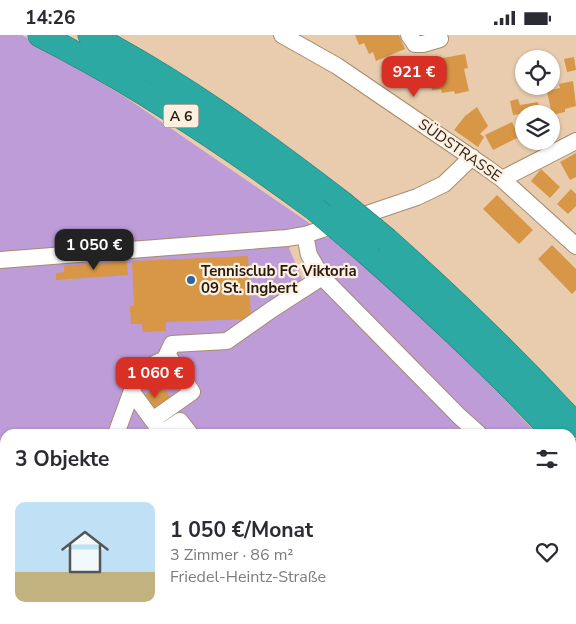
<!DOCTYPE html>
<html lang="de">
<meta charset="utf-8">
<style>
body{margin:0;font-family:"Nunito Sans",sans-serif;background:#f2f2f3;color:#2b2b33;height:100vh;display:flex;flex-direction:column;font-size:19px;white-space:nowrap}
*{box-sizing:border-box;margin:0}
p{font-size:16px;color:#7c7c81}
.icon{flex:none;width:28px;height:28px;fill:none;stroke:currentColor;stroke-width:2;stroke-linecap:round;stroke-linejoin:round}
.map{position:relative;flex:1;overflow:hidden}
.sheet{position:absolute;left:0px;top:394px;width:576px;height:196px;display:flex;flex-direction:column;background:#fff;border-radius:15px 15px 0 0;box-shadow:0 1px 4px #0004}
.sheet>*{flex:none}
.fabs{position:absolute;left:515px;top:15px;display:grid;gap:10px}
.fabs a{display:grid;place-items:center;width:45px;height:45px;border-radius:50%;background:#fff;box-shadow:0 1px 4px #0004;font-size:25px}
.price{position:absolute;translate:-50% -42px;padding:0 11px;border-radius:10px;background:#d93025;color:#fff;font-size:16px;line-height:32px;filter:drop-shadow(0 1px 2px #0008)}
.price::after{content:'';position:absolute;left:50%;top:30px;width:15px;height:11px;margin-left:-8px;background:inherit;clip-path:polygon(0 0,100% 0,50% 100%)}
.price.current{background:#222;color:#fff}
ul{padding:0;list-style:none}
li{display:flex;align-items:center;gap:15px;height:125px;padding:0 15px}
li span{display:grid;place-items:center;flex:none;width:140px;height:100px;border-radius:10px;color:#555}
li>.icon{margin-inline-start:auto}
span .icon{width:60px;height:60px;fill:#fffc;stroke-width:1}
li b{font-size:21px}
h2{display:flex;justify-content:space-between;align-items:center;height:60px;padding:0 15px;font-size:21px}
.status{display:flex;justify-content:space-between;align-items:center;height:35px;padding:0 25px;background:#fff;direction:ltr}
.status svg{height:14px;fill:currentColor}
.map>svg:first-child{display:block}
.green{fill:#bd9cd7}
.building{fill:#d79747}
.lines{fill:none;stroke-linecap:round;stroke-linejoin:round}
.minor-casing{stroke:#a68c6e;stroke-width:18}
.highway-casing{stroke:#2a7770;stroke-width:25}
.minor{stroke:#fff;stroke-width:16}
.highway{stroke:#2ca9a3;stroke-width:24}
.highway-bridge-casing{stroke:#2a7770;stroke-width:25;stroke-linecap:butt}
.highway-bridge{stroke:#2ca9a3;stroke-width:24}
.poi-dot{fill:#2c679f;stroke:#fef0e0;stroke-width:2}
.labels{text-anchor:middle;stroke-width:4.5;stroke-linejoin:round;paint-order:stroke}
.shield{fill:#fef0e0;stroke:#675b4e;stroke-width:1}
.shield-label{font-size:14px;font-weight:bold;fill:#261b10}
.street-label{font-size:15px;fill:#261b10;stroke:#fef0e0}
.poi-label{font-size:15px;font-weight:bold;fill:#261b10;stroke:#fef0e0;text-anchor:start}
</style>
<div class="status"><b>14:26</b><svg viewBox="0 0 49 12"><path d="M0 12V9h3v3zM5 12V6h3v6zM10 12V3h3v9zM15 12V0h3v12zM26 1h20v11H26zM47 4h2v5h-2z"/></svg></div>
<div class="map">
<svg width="576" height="589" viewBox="0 0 576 589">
<rect width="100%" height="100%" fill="#e8ccad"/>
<path class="green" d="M 0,0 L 22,0 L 125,62 L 312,190 L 289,213 L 308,258 L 323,233 L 304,205 L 332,202 C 403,265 472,329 537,399 L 5,399 L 5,585 L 571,585 L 571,435 L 576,440 L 576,589 L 0,589 Z"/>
<path class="building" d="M 355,0 L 399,0 L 405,14 L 376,26 L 373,17 L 369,19 L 364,8 L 359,10 Z
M 465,19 L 468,33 L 464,34 L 469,56 L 455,59 L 454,56 L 442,58 L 441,54 L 432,55 L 426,26 Z
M 574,22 L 576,35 L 567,37 L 564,24 Z
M 573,46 L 576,71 L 565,74 L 565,77 L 552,80 L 547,56 L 560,53 L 559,49 Z
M 518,64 L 520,70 L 538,67 L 540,79 L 524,79 L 523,86 L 521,79 L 513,80 L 510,66 Z
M 477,72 L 488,91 L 480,99 L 484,102 L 478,112 L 454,95 L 465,81 Z
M 512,87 L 519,102 L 493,115 L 485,100 Z
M 576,118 L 576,142 L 570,145 L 560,127 Z
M 541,134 L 560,152 L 550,163 L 531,146 Z
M 571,154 L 576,159 L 576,171 L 568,179 L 557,169 Z
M 497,160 L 533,195 L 519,209 L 483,174 Z
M 552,210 L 576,234 L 576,255 L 572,259 L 538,224 Z
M 248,221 L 251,284 L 166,287 L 166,296 L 143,297 L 142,289 L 131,289 L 130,271 L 134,271 L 132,226 Z
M 127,226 L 128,240 L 56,245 L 56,238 L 64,237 L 64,231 Z
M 167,326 L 180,345 L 166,354 L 153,336 Z
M 162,351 L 170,362 L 150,377 L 140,364 L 152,355 L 153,358 Z"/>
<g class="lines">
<defs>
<path id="minor" d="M 282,0 L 337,31 L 484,131 L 502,144 L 576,211
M 409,0 L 415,9 L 423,9 L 440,4
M 502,144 L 576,106
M 305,200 L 309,220 L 322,242 L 459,381 L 479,399
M 0,225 L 287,203 L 305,200 L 417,162 L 444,149 L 472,122
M 132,357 L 162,398 L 180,386 L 190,399
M 158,381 L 192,357 L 167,319
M 116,399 L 134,350 L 146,333 L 165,324 L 172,309 L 227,306 L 271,275 L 322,242"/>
<path id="highway" d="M 40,0 C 137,49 227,109 315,174
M 90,0 C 179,46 263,107 342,168
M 387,205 C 453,264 516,325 576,390
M 367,218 C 433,276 496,335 555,399
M 571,416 L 576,421"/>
</defs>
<use href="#minor" class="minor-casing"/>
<use href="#highway" class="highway-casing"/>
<use href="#minor" class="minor"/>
<use href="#highway" class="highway"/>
<defs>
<path id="highway-bridge" d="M 342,168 L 387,205
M 315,174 L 367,218"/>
</defs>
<use href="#highway-bridge" class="highway-bridge-casing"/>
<use href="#highway-bridge" class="highway-bridge"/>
</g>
<circle class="poi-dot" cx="191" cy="245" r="5"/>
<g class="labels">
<rect class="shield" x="163.5" y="69.5" width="35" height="23" rx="4"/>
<g class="shield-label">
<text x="181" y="86">A 6</text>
</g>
<g class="street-label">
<text transform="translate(460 115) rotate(35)" y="5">SÜDSTRASSE</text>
</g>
<g class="poi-label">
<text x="201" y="241">Tennisclub FC Viktoria<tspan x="201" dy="17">09 St. Ingbert</tspan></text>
</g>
</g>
</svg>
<div class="fabs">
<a><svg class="icon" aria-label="locate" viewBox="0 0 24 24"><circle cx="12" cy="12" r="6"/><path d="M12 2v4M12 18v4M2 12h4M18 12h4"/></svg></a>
<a><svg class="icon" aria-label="layers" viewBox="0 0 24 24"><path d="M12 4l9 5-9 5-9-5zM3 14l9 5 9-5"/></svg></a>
</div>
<b class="price" style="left:414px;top:63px">921 €</b>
<b class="price current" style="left:94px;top:236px">1 050 €</b>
<b class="price" style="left:155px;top:364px">1 060 €</b>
<section class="sheet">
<h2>3 Objekte<svg class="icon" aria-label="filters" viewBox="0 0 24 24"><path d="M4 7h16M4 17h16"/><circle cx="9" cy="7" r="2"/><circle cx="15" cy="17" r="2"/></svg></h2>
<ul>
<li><span style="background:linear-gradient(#bfe0f5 70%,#c2b280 0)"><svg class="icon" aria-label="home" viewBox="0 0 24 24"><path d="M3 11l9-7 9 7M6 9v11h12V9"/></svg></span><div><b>1 050 €/Monat</b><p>3 Zimmer · 86 m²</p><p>Friedel-Heintz-Straße</p></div><svg class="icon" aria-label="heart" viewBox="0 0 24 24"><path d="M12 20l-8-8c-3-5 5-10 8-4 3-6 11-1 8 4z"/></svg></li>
</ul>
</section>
</div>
